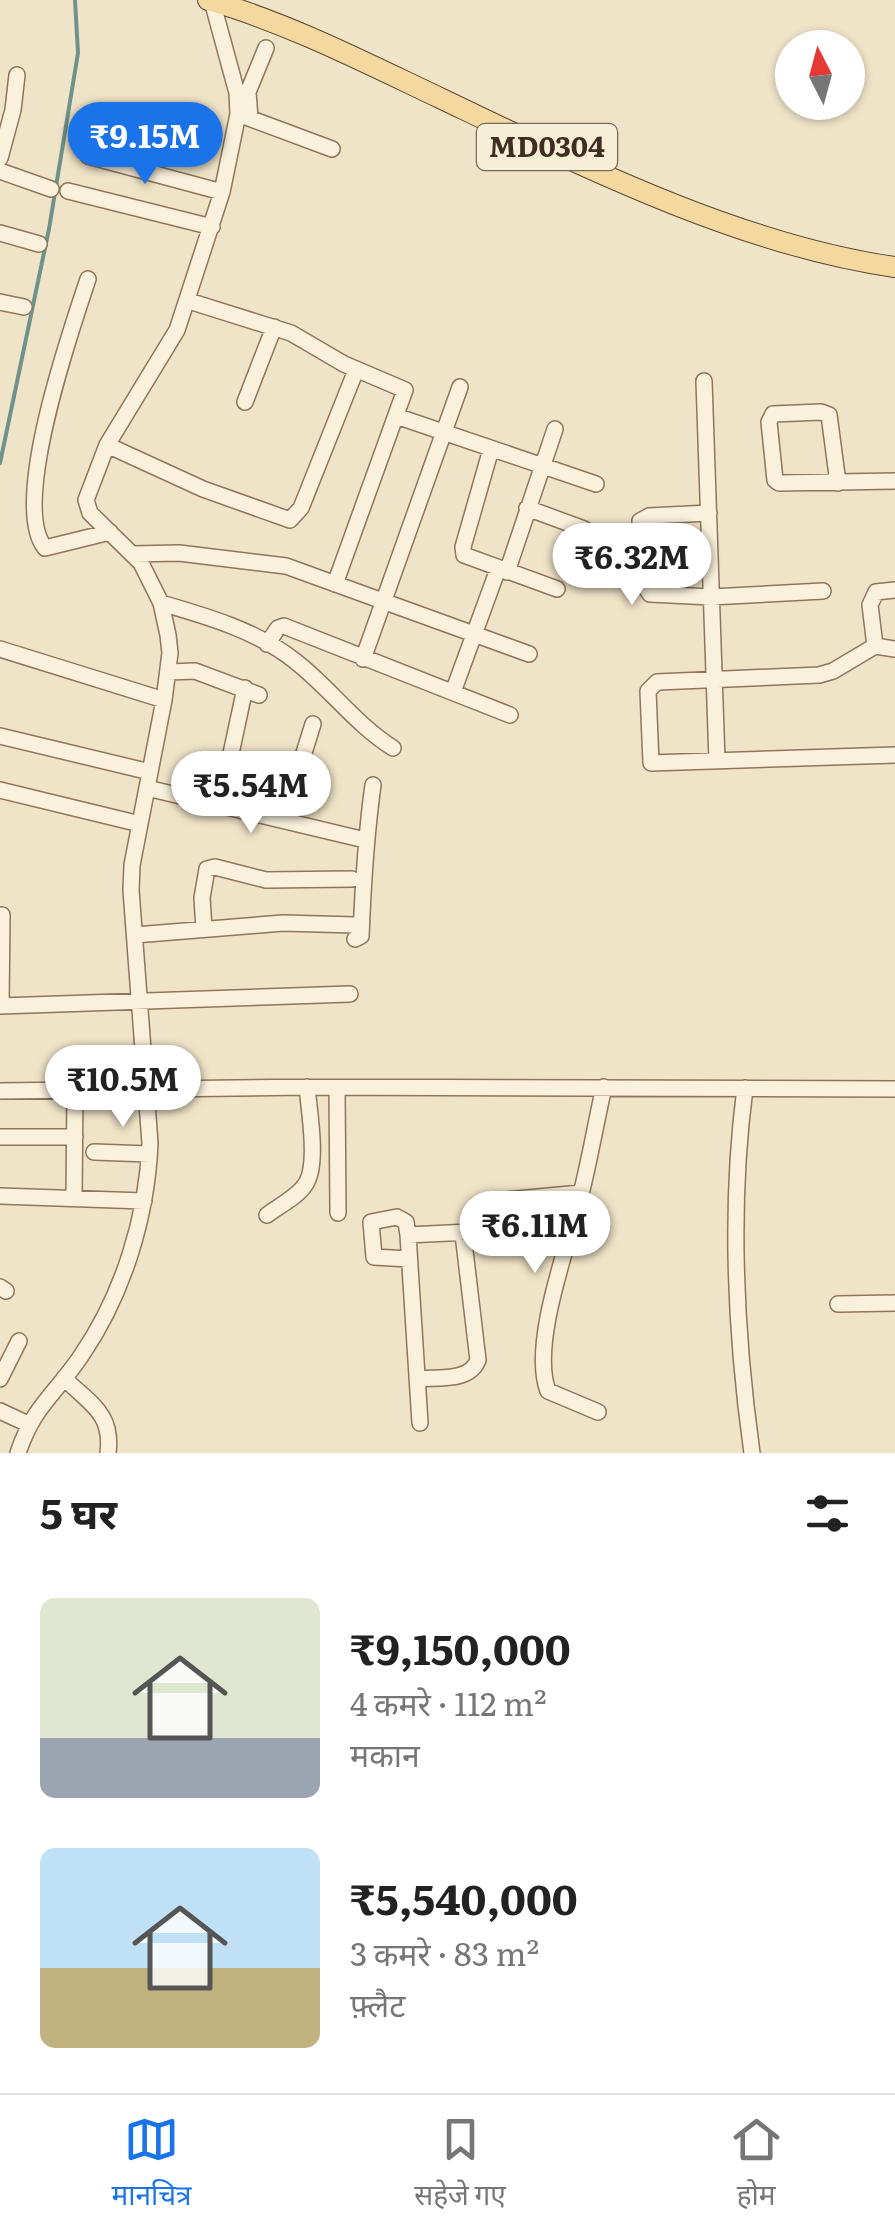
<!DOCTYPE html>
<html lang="hi">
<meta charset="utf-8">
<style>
body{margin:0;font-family:Literata,"Noto Sans Devanagari",serif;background:#f2f2f2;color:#222;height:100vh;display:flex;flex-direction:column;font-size:38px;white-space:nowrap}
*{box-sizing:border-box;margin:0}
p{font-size:32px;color:#767676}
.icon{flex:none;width:55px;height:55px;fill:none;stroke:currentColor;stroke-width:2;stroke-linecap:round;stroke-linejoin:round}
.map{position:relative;height:1453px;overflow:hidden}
.drawer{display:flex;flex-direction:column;background:#fff;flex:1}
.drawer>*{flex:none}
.needle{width:65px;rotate:354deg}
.controls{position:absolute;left:775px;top:30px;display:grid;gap:20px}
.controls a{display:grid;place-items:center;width:90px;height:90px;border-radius:50%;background:#fff;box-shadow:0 2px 8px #0004;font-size:50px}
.price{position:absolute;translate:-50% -85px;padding:0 22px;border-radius:35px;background:#fff;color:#222;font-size:32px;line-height:65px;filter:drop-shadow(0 2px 5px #0008)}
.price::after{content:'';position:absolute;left:50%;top:60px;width:30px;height:22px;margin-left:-15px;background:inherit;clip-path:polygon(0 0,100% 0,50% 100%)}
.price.active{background:#1a73e8;color:#fff}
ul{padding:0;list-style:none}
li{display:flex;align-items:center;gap:30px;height:250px;padding:0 40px}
li span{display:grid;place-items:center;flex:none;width:280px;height:200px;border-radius:15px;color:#555}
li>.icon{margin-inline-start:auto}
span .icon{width:120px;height:120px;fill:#fffc;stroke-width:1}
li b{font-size:42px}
h2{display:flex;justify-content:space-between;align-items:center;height:120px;padding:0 40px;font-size:42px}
.tab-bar{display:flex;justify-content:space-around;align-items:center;height:140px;border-top:2px solid #e0e0e0;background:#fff;font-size:28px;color:#767676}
.tab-bar a{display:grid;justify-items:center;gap:5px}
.tab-bar .active{color:#1a73e8}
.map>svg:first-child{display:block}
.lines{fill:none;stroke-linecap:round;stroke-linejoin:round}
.stream{stroke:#6f938a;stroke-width:4}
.minor-casing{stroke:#8d765c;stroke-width:18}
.major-casing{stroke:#5b4430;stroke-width:22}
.minor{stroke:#faf1dc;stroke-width:15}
.major{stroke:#f3d9a0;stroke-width:20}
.labels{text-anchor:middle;stroke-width:8;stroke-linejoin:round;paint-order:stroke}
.shield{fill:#f7eed8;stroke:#756857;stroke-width:2.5}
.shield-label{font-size:28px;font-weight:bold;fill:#3d2e20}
</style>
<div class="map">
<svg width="895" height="1453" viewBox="0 0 895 1453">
<rect width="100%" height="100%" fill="#f0e4c8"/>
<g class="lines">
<path class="stream" d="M 0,463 L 49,229 L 78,53 L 75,0"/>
<defs>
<path id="minor" d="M 238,114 L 332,149
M 250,118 L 248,92 L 266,48
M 88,156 L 222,192
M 0,158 L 13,110 L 17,75
M 0,171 L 51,189
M 68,191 L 212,227
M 0,233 L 39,244
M 88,279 C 71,330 10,505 45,548 L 110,532
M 189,301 L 291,333 L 344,364 L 405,390 L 335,584
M 0,302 L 24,307
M 704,381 L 717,761
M 245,402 L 274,327
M 396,416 L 596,484
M 107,445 L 203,489 L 290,520 L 301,508 L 356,370
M 491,449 L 463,547 L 464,555 L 557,589
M 838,483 L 829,415 L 821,412 L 773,414 L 769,422 L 775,480 L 779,483 L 895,481
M 527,508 L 584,529
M 709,513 L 649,516 L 640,521 L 644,585 L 650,594 L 711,597 L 823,591
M 132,554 L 179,553 L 286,566 L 529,654
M 507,572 L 555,429
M 895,590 L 876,592 L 870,605 L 875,646 L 895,649
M 161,603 C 206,616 258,631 295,661 C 330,688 355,724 393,748
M 267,644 L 278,628 L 284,626 L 510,715
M 875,646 L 833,671 L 819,675 L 657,682 L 648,691 L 651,763 L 895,755
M 0,649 L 164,700
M 363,659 L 460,387
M 168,672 L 195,671 L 259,695
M 453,692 L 498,569
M 0,736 L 150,772
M 147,788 L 365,840
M 0,790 L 140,824
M 220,805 L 245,688
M 283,820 L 313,724
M 204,929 L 202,898 L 207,869 L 215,867 L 266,880 L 352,879
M 135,935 L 283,923 L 355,925
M 355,939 L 361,936 C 363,886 366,835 373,785
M 0,1006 L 350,994
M 1,1006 L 2,915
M 337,1088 L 338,1213
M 745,1088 C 729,1210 735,1331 752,1453
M 0,1091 L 307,1087 L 895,1089
M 0,1137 L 75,1137
M 94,1152 L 149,1154
M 0,1196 L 144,1201
M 74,1198 L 75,1090
M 495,1201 L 581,1193
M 267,1215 C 279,1206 297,1197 305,1185 C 319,1166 309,1111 307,1087
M 408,1235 L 571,1227
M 409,1259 L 374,1257 L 371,1222 L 397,1217 L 406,1222 L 408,1235 L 420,1423
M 0,1287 L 6,1291
M 838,1304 L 895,1303
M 64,1378 C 90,1404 113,1413 108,1453
M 0,1379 L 19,1341
M 417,1379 C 438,1377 470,1382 478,1360 L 463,1234
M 0,1411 L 28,1424
M 598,1412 L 548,1391 C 530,1344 569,1243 581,1194 C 590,1158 596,1122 604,1087
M 18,1453 C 34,1405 55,1395 81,1356 C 123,1295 147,1217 150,1143 L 131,890 L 132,865 L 164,700 L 170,653 L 168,635 L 161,603 L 141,563 L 90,513 L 86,500 L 107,445 L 177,330 L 222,192 L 238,114 L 237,93 L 212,1"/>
<path id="major" d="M 208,0 C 288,23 364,62 440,98 C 580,165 740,245 895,267"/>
</defs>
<use href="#minor" class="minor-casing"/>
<use href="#major" class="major-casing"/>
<use href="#minor" class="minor"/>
<use href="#major" class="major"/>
</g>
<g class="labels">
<rect class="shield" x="477" y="124" width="140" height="46" rx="8"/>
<g class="shield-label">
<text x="547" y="157">MD0304</text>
</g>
</g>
</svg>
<div class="controls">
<a><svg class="needle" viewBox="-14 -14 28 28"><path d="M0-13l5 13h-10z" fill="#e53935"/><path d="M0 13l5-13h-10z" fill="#767676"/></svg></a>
</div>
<b class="price active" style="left:145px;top:187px">₹9.15M</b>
<b class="price" style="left:632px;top:608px">₹6.32M</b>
<b class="price" style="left:251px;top:836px">₹5.54M</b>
<b class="price" style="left:123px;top:1130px">₹10.5M</b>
<b class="price" style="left:535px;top:1276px">₹6.11M</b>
</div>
<section class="drawer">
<h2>5 घर<svg class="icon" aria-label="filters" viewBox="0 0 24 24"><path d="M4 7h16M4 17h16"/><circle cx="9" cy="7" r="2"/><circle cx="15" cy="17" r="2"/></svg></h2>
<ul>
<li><span style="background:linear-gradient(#dfe7d0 70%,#9aa5b1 0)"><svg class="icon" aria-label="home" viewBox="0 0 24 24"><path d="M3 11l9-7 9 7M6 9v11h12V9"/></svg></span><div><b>₹9,150,000</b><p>4 कमरे · 112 m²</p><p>मकान</p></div></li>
<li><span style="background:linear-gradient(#bfe0f5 60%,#c2b280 0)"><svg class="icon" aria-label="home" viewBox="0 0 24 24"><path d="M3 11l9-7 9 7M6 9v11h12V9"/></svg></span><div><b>₹5,540,000</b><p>3 कमरे · 83 m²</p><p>फ़्लैट</p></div></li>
</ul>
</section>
<nav class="tab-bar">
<a class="active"><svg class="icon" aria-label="map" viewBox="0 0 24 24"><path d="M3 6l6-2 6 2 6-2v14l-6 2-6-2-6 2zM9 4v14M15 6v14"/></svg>मानचित्र</a>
<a><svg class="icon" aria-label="saved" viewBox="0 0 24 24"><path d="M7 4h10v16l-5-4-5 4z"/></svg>सहेजे गए</a>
<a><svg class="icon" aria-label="home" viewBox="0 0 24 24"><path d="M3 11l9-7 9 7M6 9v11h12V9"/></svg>होम</a>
</nav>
